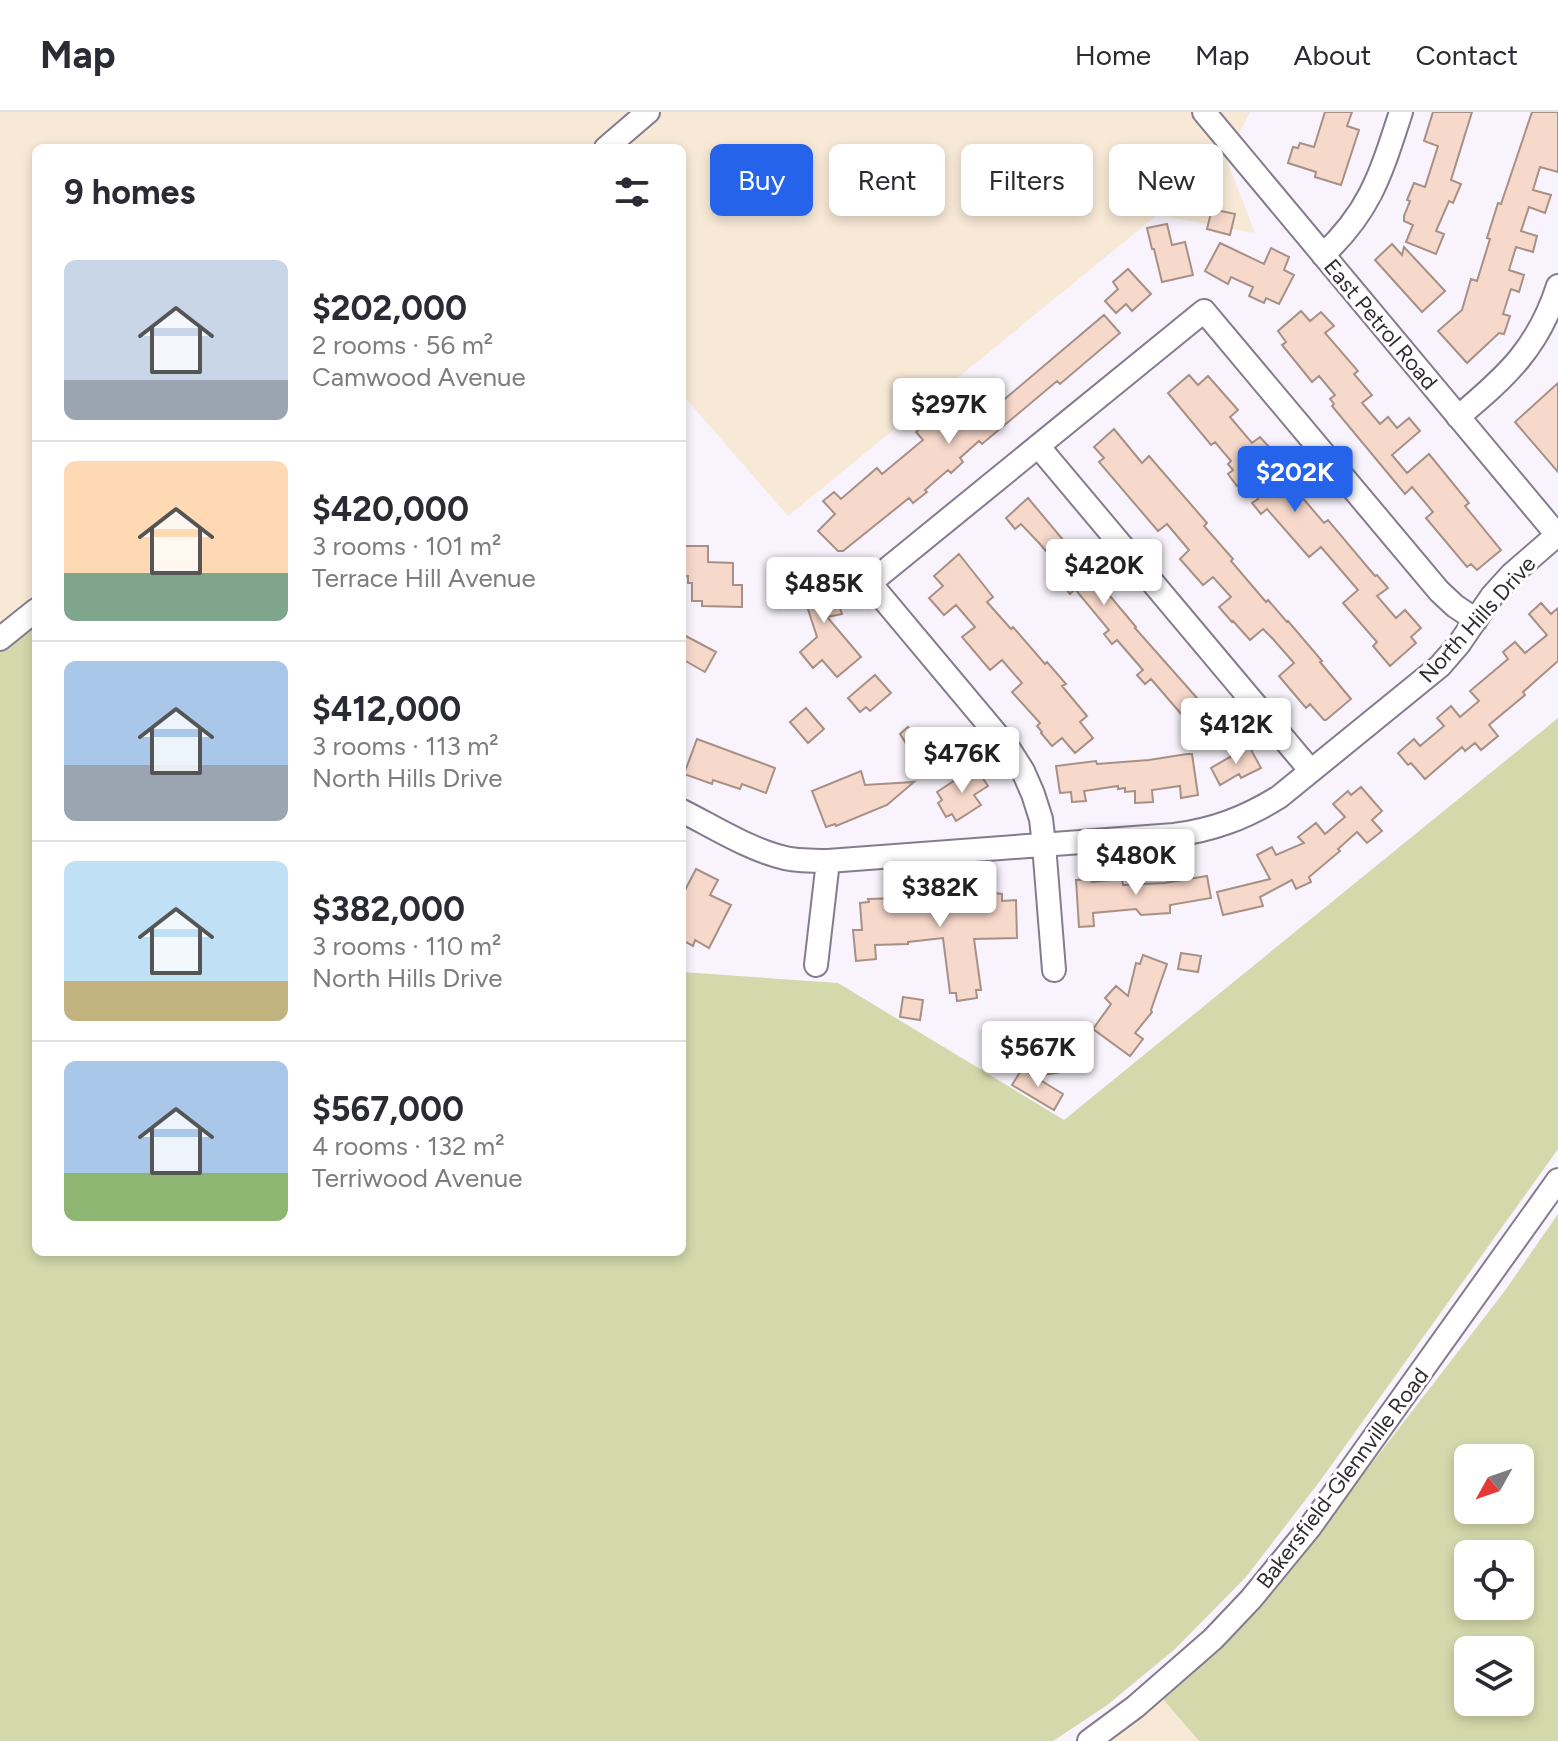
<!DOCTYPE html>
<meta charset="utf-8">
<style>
body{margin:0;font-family:Figtree,sans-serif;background:#f7f7f7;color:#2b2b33;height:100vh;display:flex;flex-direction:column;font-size:30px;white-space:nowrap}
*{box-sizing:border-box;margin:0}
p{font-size:26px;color:#7c7c81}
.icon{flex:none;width:44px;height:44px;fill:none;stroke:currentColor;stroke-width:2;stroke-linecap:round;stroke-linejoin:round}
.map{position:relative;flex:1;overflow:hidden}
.side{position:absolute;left:32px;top:32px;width:654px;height:1112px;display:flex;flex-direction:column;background:#fff;border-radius:12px;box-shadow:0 4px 12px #0003}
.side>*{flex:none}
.banner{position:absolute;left:710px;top:32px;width:728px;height:72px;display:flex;gap:16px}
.needle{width:52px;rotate:230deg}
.tools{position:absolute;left:1454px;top:1332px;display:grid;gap:16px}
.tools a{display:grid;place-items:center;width:80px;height:80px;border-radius:12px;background:#fff;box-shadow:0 4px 12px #0003;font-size:40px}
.price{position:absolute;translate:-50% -68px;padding:0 18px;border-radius:8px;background:#fff;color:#222;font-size:26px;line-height:52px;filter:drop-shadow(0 2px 4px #0008)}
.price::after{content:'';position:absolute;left:50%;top:48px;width:24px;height:18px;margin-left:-12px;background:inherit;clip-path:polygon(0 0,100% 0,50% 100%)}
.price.current{background:#2563eb;color:#fff}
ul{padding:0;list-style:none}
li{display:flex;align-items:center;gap:24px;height:200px;padding:0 32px}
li+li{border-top:2px solid #e1e1e2}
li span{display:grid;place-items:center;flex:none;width:224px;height:160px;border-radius:12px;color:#555}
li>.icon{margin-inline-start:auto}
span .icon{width:96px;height:96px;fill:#fffc;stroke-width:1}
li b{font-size:34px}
h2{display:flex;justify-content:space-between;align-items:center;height:96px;padding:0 32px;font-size:34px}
.chip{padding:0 28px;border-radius:12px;background:#fff;box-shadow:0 4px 12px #0003;font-size:28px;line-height:72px}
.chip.current{background:#2563eb;color:#fff}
header{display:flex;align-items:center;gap:48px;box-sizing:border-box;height:112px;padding:0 40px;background:#fff;border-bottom:2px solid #e1e1e2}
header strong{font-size:38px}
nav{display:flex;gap:44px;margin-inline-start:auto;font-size:28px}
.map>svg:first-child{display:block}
.industrial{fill:#f8e9d6}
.green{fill:#d3d9ab;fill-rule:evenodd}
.building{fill:#f7d9cb;stroke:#a79085;stroke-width:2}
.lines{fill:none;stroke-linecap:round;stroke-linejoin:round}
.minor-casing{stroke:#867b8e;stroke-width:26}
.minor{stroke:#fff;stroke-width:22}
.labels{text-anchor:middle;stroke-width:6;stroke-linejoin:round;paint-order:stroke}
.street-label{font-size:22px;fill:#302b33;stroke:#fff}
</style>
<header>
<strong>Map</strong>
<nav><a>Home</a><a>Map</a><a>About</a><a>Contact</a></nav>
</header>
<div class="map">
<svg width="1558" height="1629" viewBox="0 0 1558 1629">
<rect width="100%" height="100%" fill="#f8f3fc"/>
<path class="industrial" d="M 0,0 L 1250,0 L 1226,46 L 1255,121 L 1157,103 L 788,404 L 682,282 L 682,36 L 36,36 L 36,785 L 0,798 Z
M 1162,1586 L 1199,1629 L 1107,1629 Z"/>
<path class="green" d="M 36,509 L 36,1140 L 682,1140 L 682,860 L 838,871 L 1064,1008 L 1558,606 L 1558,1037 L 1320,1369 L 1246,1465 L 1175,1537 L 1106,1594 L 1053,1629 L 0,1629 L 0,538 Z
M 1558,1102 L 1558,1629 L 1199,1629 L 1162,1586 L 1258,1499 L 1504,1180 ZM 1468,1346 L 1520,1346 L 1520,1398 L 1468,1398 ZM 1468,1442 L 1520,1442 L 1520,1494 L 1468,1494 ZM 1468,1538 L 1520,1538 L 1520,1590 L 1468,1590 Z"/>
<path class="building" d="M 1325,0 L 1352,0 L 1347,14 L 1359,18 L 1341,73 L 1315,65 L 1316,60 L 1288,51 L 1293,35 L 1298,36 L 1300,31 L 1314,35 Z
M 1433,0 L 1472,0 L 1451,68 L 1461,72 L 1453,91 L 1449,89 L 1436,119 L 1444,122 L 1436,142 L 1406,130 L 1413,113 L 1404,109 L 1404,104 L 1410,89 L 1407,88 L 1414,71 L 1425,75 L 1438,34 L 1424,29 Z
M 1532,0 L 1558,0 L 1558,60 L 1540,55 L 1533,78 L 1551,83 L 1545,101 L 1529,95 L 1521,119 L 1537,124 L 1533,140 L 1516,135 L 1509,158 L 1524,163 L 1519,180 L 1511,177 L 1503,202 L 1510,204 L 1504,222 L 1499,221 L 1467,251 L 1438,219 L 1462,198 L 1471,167 L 1477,169 L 1490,127 L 1487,126 L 1498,91 L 1501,92 Z
M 1212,97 L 1235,102 L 1230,123 L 1207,117 Z
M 1167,112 L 1172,133 L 1185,130 L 1193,163 L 1162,170 L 1154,137 L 1152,137 L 1147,116 Z
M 1220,131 L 1264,152 L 1271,136 L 1289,145 L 1284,158 L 1294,163 L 1279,192 L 1266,186 L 1264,191 L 1249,184 L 1253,175 L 1231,165 L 1228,172 L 1205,159 Z
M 1392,132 L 1402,143 L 1404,135 L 1445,179 L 1422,200 L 1375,148 Z
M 1128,157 L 1151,182 L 1132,199 L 1126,192 L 1116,201 L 1105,189 L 1118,177 L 1113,170 Z
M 1301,199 L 1310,209 L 1321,200 L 1334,214 L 1325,221 L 1358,259 L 1354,262 L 1372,283 L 1362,291 L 1380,312 L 1388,305 L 1397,316 L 1409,306 L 1420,319 L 1392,343 L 1407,361 L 1429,342 L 1469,391 L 1465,394 L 1501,438 L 1477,458 L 1471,452 L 1467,455 L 1426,406 L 1433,400 L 1412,375 L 1405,382 L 1332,294 L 1334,292 L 1330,287 L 1335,283 L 1319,264 L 1312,270 L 1282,233 L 1286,230 L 1278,219 Z
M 1104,203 L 1120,221 L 1060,272 L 1057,269 L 982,332 L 979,329 L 960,346 L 963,350 L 951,361 L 948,358 L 925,378 L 927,380 L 913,391 L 909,386 L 843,439 L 838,439 L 818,419 L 835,402 L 823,389 L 834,380 L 841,387 L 877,356 L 882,362 L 923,328 L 916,320 L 945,295 L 964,317 L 998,288 L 1000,291 Z
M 1189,263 L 1198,273 L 1208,264 L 1238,298 L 1230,305 L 1252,331 L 1260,325 L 1270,336 L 1258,346 L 1277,368 L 1278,367 L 1285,374 L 1294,366 L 1306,379 L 1301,384 L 1324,411 L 1328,408 L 1375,464 L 1377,463 L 1388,476 L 1377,484 L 1396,506 L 1405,498 L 1421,516 L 1411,525 L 1416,531 L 1390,554 L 1373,534 L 1377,530 L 1343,491 L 1358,478 L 1321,435 L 1309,445 L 1267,397 L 1261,402 L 1252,391 L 1258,387 L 1243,369 L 1237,374 L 1228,362 L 1233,358 L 1228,352 L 1231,349 L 1215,330 L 1211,333 L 1168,281 Z
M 1558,271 L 1558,360 L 1515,310 Z
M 1114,317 L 1142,351 L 1149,344 L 1207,411 L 1204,414 L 1233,447 L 1231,449 L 1266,490 L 1268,488 L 1287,510 L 1288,509 L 1322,549 L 1320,550 L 1351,587 L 1326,608 L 1324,608 L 1310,592 L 1306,596 L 1279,564 L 1294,551 L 1273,527 L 1263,517 L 1250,528 L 1233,509 L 1232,510 L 1219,495 L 1231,485 L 1213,465 L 1203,473 L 1180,447 L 1189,438 L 1167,412 L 1158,419 L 1099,350 L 1104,346 L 1094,335 Z
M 1028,386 L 1136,515 L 1135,516 L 1197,586 L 1195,587 L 1197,590 L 1182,603 L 1151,567 L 1145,572 L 1137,563 L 1143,558 L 1117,528 L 1112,532 L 1104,522 L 1109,518 L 1075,477 L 1070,482 L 1062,472 L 1068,465 L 1040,432 L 1021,412 L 1015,417 L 1006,406 Z
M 684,434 L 708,434 L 708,450 L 733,451 L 733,473 L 742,473 L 742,495 L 702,494 L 702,489 L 692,489 L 692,471 L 688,471 L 688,464 L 684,464 Z
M 959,442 L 993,485 L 987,490 L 1011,517 L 1013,515 L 1045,552 L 1047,550 L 1066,572 L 1062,574 L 1087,604 L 1080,610 L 1093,626 L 1075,641 L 1062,626 L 1052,634 L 1041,621 L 1042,620 L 1037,614 L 1040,611 L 1012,580 L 1022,571 L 1002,548 L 990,558 L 962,525 L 975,515 L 956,493 L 944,503 L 929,486 L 943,474 L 934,464 Z
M 822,457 L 828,474 L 831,473 L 842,502 L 827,505 L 861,545 L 837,565 L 822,548 L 813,556 L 800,540 L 817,525 L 804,485 L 793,488 L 789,472 L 807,466 L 806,462 Z
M 1541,491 L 1551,502 L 1558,496 L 1558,549 L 1523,580 L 1525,583 L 1489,613 L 1498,624 L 1481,638 L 1475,631 L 1465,639 L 1462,635 L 1425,667 L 1411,651 L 1408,653 L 1398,641 L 1414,627 L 1420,634 L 1444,614 L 1437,606 L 1451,594 L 1460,605 L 1479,589 L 1470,579 L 1508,547 L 1503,540 L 1515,530 L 1525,541 L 1547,523 L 1529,502 Z
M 682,522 L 716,540 L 705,560 L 682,547 Z
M 875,563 L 891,581 L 870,599 L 866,595 L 860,600 L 848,586 Z
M 806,596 L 824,617 L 808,631 L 790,610 Z
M 908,615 L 919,628 L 930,618 L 941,632 L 937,635 L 945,644 L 925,661 L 900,622 Z
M 697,627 L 775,656 L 766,681 L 742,672 L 740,677 L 713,668 L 712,672 L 684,662 Z
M 1249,634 L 1261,656 L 1241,666 L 1239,662 L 1220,673 L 1211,656 Z
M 1187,642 L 1192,642 L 1198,683 L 1181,686 L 1180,674 L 1152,678 L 1153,690 L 1135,691 L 1135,679 L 1125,680 L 1125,676 L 1118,677 L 1118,674 L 1084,679 L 1086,689 L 1072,690 L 1071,680 L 1060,681 L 1056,654 L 1096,649 L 1097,652 L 1149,648 Z
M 975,655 L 988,674 L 974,683 L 981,693 L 956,709 L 952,702 L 946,705 L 938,691 L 942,688 L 937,680 Z
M 861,659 L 865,673 L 914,670 L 887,693 L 836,714 L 835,712 L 826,715 L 812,679 Z
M 1361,675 L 1382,699 L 1372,708 L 1382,719 L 1367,731 L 1357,720 L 1338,737 L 1340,739 L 1309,765 L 1311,770 L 1296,777 L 1292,768 L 1260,785 L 1263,794 L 1223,803 L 1217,780 L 1270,767 L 1257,743 L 1272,735 L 1276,743 L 1304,731 L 1298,725 L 1316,711 L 1325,722 L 1345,705 L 1333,692 L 1348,679 L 1351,683 Z
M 696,757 L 718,768 L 710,783 L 731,793 L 709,836 L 695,828 L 693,834 L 682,828 L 682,784 Z
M 1207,764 L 1211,786 L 1170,793 L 1170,801 L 1141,803 L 1136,797 L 1093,801 L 1094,814 L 1079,815 L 1076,768 L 1092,767 L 1092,770 L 1122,767 L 1123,773 L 1164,771 Z
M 994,777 L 994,781 L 1002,782 L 1002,789 L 1016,788 L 1017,826 L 974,827 L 981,878 L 976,878 L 977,886 L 957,889 L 956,881 L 950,881 L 943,826 L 908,830 L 908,832 L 875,833 L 876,847 L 856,849 L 853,818 L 862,818 L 860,791 L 869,790 L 868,787 L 900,786 L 900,789 L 942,784 L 942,781 Z
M 1181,841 L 1201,844 L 1198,860 L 1178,857 Z
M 1143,843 L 1167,852 L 1151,898 L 1152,900 L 1135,921 L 1143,927 L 1130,944 L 1093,917 L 1111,892 L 1105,886 L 1116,874 L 1128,884 L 1136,851 L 1140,852 Z
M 903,885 L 923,888 L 920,908 L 900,905 Z
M 1079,910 L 1087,956 L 1042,963 L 1035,929 L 1050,926 L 1049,916 Z
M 1022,957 L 1063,982 L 1054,998 L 1012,973 Z"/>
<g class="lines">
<defs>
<path id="minor" d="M 1204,0 L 1558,424
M 606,36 L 648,0
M 1323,143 C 1371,98 1381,61 1401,0
M 1458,305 C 1507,264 1538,236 1558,174
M 1038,334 L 1311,659
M 0,527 L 36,498
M 682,699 C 714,715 750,738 785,746 C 799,749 814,749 828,749 L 1174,723 C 1213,718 1245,706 1279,685 L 1440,554 L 1459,532 L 1492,484 L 1512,462 L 1557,423
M 816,853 L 828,749
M 1054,858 L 1044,733 L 1041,707 L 1033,682 L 1023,659 L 1009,637 L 870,471 L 1204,199 L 1439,479 L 1455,494 L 1476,508
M 1089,1629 L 1135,1595 L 1213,1527 L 1251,1487 L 1310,1415 L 1558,1068"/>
</defs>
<use href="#minor" class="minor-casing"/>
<use href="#minor" class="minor"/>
</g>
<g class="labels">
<g class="street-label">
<text transform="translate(1381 212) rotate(50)" y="8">East Petrol Road</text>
<text transform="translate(1477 507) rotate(-48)" y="8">North Hills Drive</text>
<text transform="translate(1342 1366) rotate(-53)" y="8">Bakersfield-Glennville Road</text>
</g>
</g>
</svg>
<div class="tools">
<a><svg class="needle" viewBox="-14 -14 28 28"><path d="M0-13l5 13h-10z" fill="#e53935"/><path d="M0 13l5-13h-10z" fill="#7c7c81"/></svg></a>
<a><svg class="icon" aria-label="locate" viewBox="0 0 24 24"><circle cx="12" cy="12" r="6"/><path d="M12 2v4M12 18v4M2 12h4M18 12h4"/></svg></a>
<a><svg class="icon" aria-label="layers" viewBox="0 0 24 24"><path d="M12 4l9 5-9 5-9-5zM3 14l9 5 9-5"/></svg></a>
</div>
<b class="price" style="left:949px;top:334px">$297K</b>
<b class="price current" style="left:1295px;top:402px">$202K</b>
<b class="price" style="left:1104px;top:495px">$420K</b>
<b class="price" style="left:824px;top:513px">$485K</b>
<b class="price" style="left:1236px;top:654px">$412K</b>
<b class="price" style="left:962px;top:683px">$476K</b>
<b class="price" style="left:1136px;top:785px">$480K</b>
<b class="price" style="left:940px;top:817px">$382K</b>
<b class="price" style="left:1038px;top:977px">$567K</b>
<div class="banner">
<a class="chip current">Buy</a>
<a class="chip">Rent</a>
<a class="chip">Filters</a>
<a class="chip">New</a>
</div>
<section class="side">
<h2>9 homes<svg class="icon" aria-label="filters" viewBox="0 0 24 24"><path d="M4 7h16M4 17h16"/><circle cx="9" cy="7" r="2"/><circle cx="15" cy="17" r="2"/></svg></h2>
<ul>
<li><span style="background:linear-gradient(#c9d6e8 75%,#9aa5b1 0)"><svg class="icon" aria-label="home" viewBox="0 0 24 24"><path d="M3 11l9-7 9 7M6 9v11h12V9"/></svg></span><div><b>$202,000</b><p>2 rooms · 56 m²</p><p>Camwood Avenue</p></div></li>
<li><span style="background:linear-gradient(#ffd9b3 70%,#7fa58c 0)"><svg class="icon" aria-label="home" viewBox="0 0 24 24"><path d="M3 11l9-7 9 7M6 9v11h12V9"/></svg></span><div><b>$420,000</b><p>3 rooms · 101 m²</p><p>Terrace Hill Avenue</p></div></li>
<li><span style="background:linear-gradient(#a9c7e8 65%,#9aa5b1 0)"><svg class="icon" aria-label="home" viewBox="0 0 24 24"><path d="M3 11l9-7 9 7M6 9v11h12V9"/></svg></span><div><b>$412,000</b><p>3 rooms · 113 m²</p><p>North Hills Drive</p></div></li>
<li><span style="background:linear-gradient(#bfe0f5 75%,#c2b280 0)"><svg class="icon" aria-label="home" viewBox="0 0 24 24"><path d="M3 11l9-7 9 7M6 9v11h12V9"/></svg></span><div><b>$382,000</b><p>3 rooms · 110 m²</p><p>North Hills Drive</p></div></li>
<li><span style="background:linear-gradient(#a9c7e8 70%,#8fb573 0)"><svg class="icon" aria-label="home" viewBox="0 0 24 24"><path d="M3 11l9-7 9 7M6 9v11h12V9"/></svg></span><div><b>$567,000</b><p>4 rooms · 132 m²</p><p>Terriwood Avenue</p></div></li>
</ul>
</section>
</div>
